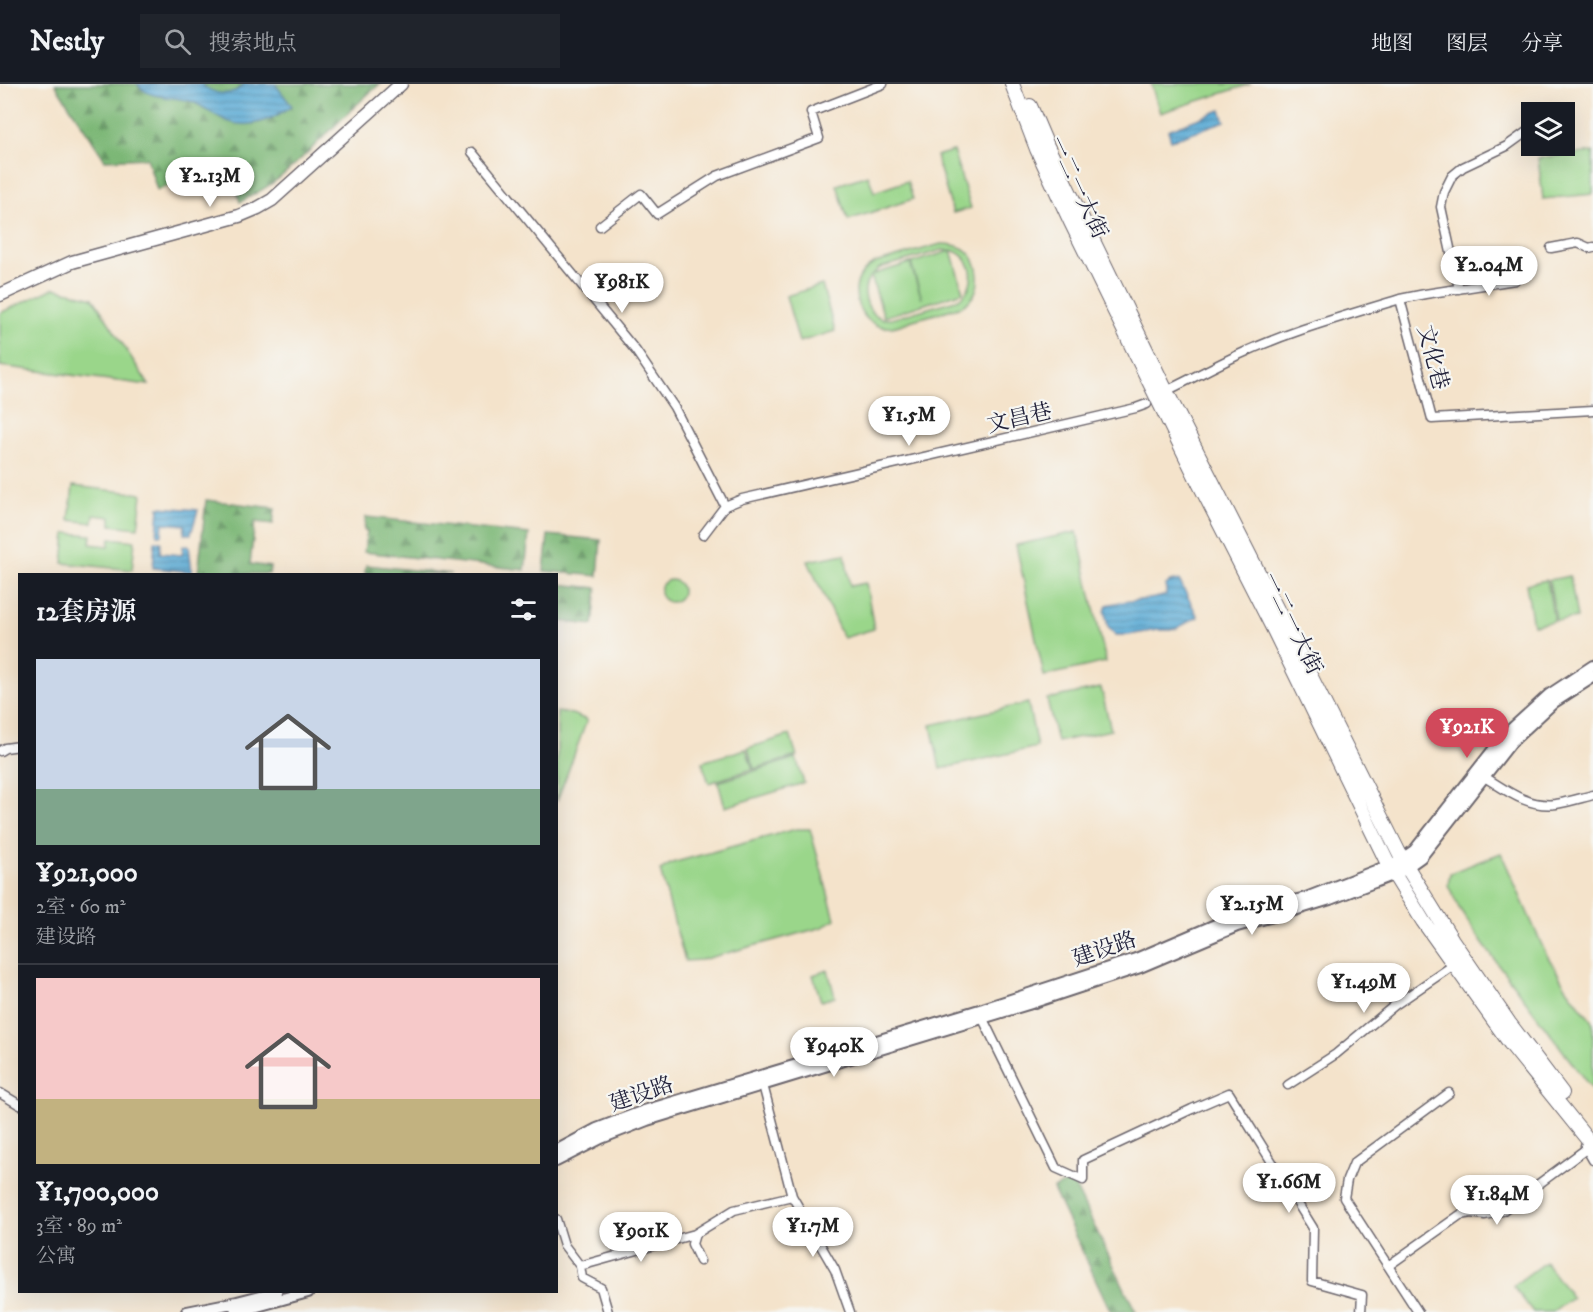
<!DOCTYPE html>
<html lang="zh">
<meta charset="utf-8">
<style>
body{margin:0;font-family:"IM FELL DW Pica","Noto Serif SC",serif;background:#20242c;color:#f1f3f6;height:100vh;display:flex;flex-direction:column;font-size:22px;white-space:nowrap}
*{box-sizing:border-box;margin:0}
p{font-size:20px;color:#9ea1a6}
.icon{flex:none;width:33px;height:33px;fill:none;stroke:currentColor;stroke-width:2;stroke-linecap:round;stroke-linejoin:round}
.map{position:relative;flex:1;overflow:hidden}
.panel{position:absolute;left:18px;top:489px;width:540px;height:720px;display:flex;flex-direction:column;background:#171b24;border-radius:0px;box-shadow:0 6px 24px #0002}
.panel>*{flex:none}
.fabs{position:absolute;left:1521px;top:18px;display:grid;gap:12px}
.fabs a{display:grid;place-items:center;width:54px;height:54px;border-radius:0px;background:#171b24;box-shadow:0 6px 24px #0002;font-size:30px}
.price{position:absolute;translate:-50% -51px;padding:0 14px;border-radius:21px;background:#fff;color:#222;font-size:20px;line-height:39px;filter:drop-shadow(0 2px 3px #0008)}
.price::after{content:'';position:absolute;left:50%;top:36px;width:18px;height:14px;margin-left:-9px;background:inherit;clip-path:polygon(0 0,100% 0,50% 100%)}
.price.on{background:#d1495b;color:#fff}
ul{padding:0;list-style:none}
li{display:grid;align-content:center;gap:12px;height:318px;padding:0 18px}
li+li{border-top:2px solid #363941}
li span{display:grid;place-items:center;height:186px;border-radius:0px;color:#555}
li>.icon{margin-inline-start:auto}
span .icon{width:108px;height:108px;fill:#fffc;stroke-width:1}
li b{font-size:26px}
h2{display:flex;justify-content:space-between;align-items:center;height:72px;padding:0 18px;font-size:26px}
header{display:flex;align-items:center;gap:36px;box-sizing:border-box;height:84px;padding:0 30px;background:#171b24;border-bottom:2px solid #363941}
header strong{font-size:28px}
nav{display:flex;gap:33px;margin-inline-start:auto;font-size:21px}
.search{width:420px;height:54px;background:#20242c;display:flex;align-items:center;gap:15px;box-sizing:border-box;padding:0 21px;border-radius:0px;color:#9ea1a6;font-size:22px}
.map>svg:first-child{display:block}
.green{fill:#9ad68a;stroke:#5e7c62;stroke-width:1.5;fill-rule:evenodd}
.forest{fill:url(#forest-firs);stroke:#4e6c58;stroke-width:1.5}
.water{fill:url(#water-rules);stroke:#3e6688;stroke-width:1.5}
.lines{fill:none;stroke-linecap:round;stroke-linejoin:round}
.minor-casing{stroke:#6c666d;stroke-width:11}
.tertiary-casing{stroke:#6c666d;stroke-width:14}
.secondary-casing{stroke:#6c666d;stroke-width:15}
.primary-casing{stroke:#6c666d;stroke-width:16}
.minor{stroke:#fff;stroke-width:8}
.tertiary{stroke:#fff;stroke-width:10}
.secondary{stroke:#fff;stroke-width:12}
.primary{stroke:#fff;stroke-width:14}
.labels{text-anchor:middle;stroke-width:4.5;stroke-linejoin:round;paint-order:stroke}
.street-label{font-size:22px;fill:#22223b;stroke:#f6f6f2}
</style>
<header>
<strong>Nestly</strong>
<div class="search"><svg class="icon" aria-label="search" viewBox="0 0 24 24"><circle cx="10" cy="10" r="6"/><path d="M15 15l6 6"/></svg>搜索地点</div>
<nav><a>地图</a><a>图层</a><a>分享</a></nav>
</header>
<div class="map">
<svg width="1593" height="1228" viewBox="0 0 1593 1228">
<defs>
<pattern id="forest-firs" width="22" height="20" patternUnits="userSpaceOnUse" patternTransform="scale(1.5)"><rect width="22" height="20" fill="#7bb776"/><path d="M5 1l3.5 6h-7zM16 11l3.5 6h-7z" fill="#649462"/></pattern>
<pattern id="water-rules" width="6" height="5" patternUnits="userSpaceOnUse" patternTransform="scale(1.5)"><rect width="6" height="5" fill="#5babd5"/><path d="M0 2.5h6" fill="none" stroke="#4b8bae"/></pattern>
</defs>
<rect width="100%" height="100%" fill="#f6f6f2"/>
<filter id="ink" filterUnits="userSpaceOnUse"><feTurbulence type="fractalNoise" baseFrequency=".0167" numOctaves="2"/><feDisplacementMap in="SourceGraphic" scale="12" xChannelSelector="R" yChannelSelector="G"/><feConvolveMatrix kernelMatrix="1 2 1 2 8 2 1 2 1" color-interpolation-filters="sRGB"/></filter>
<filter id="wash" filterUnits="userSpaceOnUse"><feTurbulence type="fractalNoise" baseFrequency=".008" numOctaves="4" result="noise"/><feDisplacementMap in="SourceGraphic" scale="24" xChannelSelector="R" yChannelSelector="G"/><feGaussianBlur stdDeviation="1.35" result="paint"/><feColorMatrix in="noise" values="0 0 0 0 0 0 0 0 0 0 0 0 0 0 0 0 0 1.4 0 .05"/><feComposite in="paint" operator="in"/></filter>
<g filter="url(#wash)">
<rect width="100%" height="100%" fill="#f4e3cb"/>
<path class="green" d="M 1151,0 L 1251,0 L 1160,29 Z
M 953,67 L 971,124 L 953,129 L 936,72 Z
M 1593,68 L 1593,110 L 1543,115 L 1538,74 Z
M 868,91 L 874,108 L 907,97 L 913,115 L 848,136 L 837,101 Z
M 941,160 C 950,160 961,161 968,168 C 980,179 982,204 970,216 C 968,219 965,220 962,222 C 946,227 929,232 913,236 C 906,239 898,242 891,243 C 870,245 856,227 856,208 C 856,195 864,185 875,179 ZM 942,166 L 950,167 L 911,179 L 922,215 L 910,179 L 872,191 L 880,184 ZM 951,166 C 975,173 978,201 959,215 L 891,235 C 888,235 884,235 881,234 C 865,228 860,204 871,192 L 884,233 L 963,208 Z
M 822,201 L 835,247 L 799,258 L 786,212 Z
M 54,204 L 93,214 L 149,301 L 0,282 L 0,229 Z
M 73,402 L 142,410 L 138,444 L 111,441 L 111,433 L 94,431 L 93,439 L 69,436 Z
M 1077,448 L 1106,578 L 1044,592 L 1016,461 Z
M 66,449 L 91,451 L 90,460 L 109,462 L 110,454 L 135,457 L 132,486 L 63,479 Z
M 845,470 L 850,502 L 866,499 L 874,545 L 843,554 L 808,477 Z
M 1570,492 L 1577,534 L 1556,537 L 1549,496 Z
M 1547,496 L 1554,537 L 1533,541 L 1526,500 Z
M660 507a11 11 0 1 1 22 0a11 11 0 1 1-22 0Z
M 1101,604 L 1111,646 L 1057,658 L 1047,615 Z
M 1028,619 L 1037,663 L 940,685 L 931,641 Z
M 557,628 L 572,630 L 587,636 L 557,717 Z
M 790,651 L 797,672 L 754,685 L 748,664 Z
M 746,665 L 753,685 L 709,699 L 702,678 Z
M 796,674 L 804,699 L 725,723 L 718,698 Z
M 796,745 L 810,745 L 835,835 L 823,843 L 701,876 L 685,877 L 660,786 L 672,779 Z
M 1501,769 L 1545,868 L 1566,903 L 1593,939 L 1593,1007 L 1483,860 L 1459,824 L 1448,801 L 1450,789 Z
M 828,886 L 835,913 L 821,917 L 813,891 Z
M 1545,1178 L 1572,1214 L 1553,1228 L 1533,1228 L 1513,1202 Z"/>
<path class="forest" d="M 55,0 L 380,0 C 346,28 317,62 284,90 C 271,102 255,110 240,118 L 234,98 L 218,84 L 157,106 L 147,74 L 105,76 Z
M 206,416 L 275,424 L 273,440 L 255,438 L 250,480 L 270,483 L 269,490 L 198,490 Z
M 366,433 L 529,450 L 525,486 L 364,468 L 367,446 L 364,446 Z
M 548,451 L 601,456 L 598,492 L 544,487 Z
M 366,481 L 451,490 L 365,490 Z
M 557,500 L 597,504 L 593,541 L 557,537 Z
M 1072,1096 L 1136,1228 L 1111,1228 L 1053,1105 Z"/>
<path class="water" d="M 137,0 L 201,0 C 213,11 233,14 244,0 L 275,0 L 292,22 C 278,31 265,39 249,40 C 226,43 213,27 193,18 C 175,11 150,17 137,0 Z
M 1221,26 L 1225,37 L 1171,56 L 1168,46 Z
M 159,423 L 198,426 L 191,450 L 184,450 L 185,441 L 163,439 L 162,451 L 157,451 Z
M 155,457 L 161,458 L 160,469 L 182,471 L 183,462 L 189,462 L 192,488 L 153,484 Z
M 1179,496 L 1198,533 L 1175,545 L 1170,546 L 1158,546 L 1128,551 L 1116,551 L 1108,543 L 1105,528 L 1107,521 C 1126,515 1148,518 1166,511 L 1166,501 L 1170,498 Z"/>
</g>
<g filter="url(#ink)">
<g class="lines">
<defs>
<path id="minor" d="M 472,68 L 636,267 L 674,323 L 725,422
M 600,142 L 641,110 L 657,130 L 717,92 L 819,54 L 811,28 L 883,0
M 1551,164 L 1578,159 L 1589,164 L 1593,163
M 1459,205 L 1441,123 L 1444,108 L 1452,92 L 1463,83 L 1507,62 L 1532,44
M 1400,215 L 1425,210 L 1515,196
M 1162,309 C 1187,297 1211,284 1236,272 C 1289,247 1345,232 1400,215 L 1432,335 L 1593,326
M 703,451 L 725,422 L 742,415 L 1136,324 L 1147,320
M 0,667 L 5,664 L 20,662
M 1483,692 C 1506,706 1528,724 1556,720 C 1568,718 1581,714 1593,711
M 983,935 L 1056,1084 L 1083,1096 L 1083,1076 L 1192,1025 L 1229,1009 L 1313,1144 L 1312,1197 L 1362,1211 L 1361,1228
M 763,1001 L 792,1112 L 835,1186 L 850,1228
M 1288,1001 L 1336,970 L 1395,921 L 1455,880
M 0,1009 L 20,1021
M 1585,1062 L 1593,1076
M 556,1135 L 564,1161 L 580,1182 L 582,1194 L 601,1204 L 608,1228
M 700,1177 L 692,1160 L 695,1150 L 734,1126 L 792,1112
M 580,1182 L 695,1150
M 1388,1182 L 1460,1131 L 1471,1129 L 1485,1131 L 1502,1127 L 1586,1065
M 1418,1228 L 1344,1114 L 1347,1096 L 1354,1079 L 1449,1009"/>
<path id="tertiary" d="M 556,1067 L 597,1045 L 644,1027 L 983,925 L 1136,875 L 1234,833 L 1251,827 L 1306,814 L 1383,784 L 1395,780 L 1414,767 L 1505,651 L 1549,611 L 1593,582
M 556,1077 L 601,1054 L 647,1036 L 1028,920 L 1140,883 L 1237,842 L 1291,827 L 1330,815 L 1400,788 L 1421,773 L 1512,657 L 1554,618 L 1593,593
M 187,1228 L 237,1218 L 277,1208
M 235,1228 L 308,1208"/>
<path id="secondary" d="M 0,211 L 72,178 L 239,132 L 258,124 L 272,116 L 401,0"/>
<path id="primary" d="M 1012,0 L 1037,65 L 1071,138 L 1196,393 L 1274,546 L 1389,782 L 1423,837 L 1510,959 L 1593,1062
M 1030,22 L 1047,62 L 1166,307 L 1292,555 L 1402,775 L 1452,856 L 1509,939 L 1562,1009"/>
</defs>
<use href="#minor" class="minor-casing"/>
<use href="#tertiary" class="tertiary-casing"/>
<use href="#secondary" class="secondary-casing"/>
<use href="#primary" class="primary-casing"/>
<use href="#minor" class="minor"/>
<use href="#tertiary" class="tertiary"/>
<use href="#secondary" class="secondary"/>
<use href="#primary" class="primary"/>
</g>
</g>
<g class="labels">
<g class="street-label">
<text transform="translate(1079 103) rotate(65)" y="8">一二一大街</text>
<text transform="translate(1434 273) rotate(75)" y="8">文化巷</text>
<text transform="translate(1019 333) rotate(-13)" y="8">文昌巷</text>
<text transform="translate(1293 539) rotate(64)" y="8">一二一大街</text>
<text transform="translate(1104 864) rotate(-19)" y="8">建设路</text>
<text transform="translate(641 1009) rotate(-19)" y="8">建设路</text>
</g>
</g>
</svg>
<div class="fabs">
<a><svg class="icon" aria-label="layers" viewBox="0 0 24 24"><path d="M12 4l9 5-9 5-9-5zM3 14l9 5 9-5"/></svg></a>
</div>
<b class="price" style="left:210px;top:124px">¥2.13M</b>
<b class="price" style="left:1489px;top:213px">¥2.04M</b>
<b class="price" style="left:622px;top:230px">¥981K</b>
<b class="price" style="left:909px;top:363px">¥1.5M</b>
<b class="price on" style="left:1467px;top:675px">¥921K</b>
<b class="price" style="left:1252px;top:852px">¥2.15M</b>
<b class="price" style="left:1364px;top:930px">¥1.49M</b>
<b class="price" style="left:834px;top:994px">¥940K</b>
<b class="price" style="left:1289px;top:1130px">¥1.66M</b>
<b class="price" style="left:1497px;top:1142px">¥1.84M</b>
<b class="price" style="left:813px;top:1174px">¥1.7M</b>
<b class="price" style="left:641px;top:1179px">¥901K</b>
<section class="panel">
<h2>12套房源<svg class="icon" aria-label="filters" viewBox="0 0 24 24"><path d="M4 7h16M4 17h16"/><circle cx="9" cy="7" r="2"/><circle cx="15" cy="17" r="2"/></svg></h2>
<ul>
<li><span style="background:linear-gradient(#c9d6e8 70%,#7fa58c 0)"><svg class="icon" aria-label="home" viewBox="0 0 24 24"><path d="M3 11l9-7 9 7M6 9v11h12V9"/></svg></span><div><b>¥921,000</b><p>2室 · 60 m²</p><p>建设路</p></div></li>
<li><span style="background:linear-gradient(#f6c9c9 65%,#c2b280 0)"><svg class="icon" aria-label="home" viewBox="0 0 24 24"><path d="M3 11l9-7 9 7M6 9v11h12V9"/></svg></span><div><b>¥1,700,000</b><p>3室 · 89 m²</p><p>公寓</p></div></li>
</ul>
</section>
</div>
